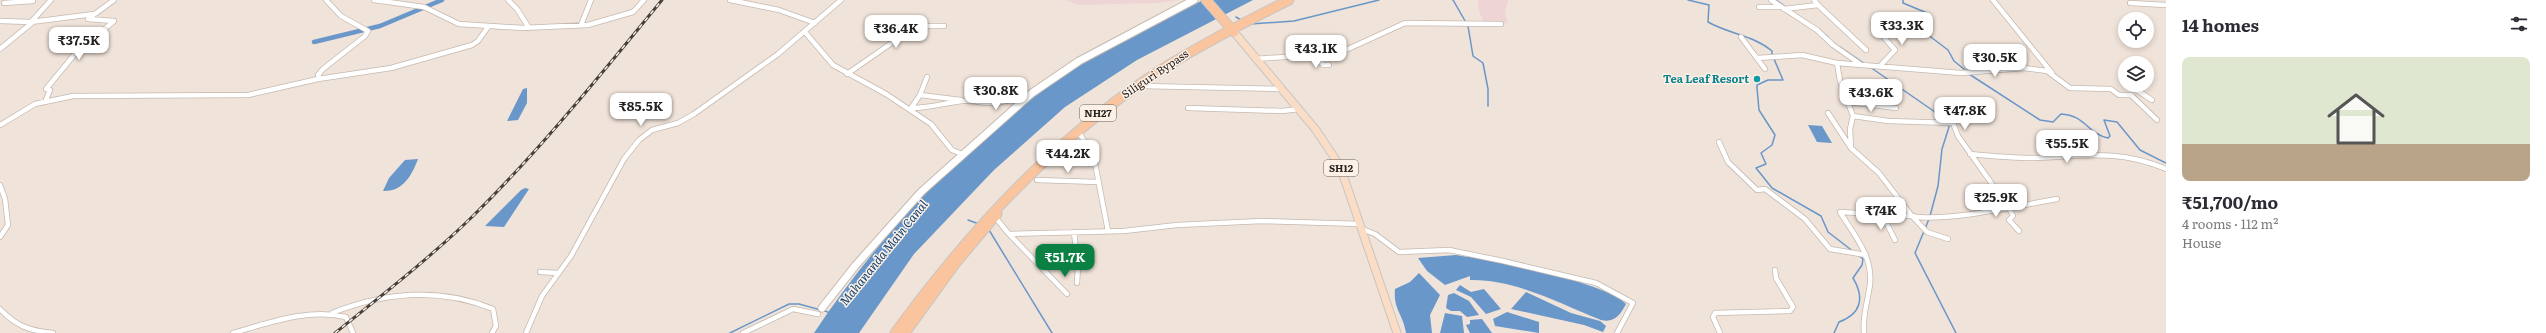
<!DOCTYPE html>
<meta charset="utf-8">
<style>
body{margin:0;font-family:Literata,serif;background:#f2f2f3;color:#2b2b33;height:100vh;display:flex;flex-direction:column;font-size:15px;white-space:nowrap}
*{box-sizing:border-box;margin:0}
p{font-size:13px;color:#7c7c81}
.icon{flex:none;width:22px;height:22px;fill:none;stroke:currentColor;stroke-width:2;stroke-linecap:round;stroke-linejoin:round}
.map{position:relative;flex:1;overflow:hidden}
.details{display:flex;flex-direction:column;background:#fff;width:380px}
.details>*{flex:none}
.buttons{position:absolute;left:2118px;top:12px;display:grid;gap:8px}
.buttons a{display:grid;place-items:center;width:36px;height:36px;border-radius:50%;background:#fff;box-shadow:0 2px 6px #0003;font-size:20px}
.price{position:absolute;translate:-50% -34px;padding:0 9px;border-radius:8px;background:#fff;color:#222;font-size:13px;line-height:26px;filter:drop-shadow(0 1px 2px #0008)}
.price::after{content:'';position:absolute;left:50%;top:24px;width:12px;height:9px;margin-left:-6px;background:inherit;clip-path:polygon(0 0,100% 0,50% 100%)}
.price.current{background:#0b8043;color:#fff}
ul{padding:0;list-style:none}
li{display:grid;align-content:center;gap:8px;height:212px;padding:0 16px}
li span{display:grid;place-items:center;height:124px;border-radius:8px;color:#555}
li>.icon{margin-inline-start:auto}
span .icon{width:72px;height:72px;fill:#fffc;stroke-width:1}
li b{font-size:17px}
h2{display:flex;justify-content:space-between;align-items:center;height:48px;padding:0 16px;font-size:17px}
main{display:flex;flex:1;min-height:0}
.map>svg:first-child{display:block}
.industrial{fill:#efd4d6}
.forest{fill:#82caa5}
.water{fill:#6997c9}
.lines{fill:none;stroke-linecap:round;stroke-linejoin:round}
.stream{stroke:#6997c9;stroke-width:1.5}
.canal{stroke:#6997c9;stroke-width:4.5}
.street-casing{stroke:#c5b9b0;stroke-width:6}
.secondary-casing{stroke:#c5b9b0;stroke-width:9}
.primary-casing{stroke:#c7c6c5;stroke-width:9}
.highway-casing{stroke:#c7c6c5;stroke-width:11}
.street{stroke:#fff;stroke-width:4.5}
.secondary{stroke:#fff;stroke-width:7}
.primary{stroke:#fbdcc5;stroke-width:7}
.highway{stroke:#f9c49e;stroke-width:9}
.rail-casing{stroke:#46403b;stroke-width:3}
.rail{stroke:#fdf0e6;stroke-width:1.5;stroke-dasharray:4.5;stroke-linecap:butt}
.culture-dot{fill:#0f9aa8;stroke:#fdf0e6;stroke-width:1.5}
.labels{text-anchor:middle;stroke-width:3;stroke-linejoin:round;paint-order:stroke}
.shield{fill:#fdf0e6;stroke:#67605b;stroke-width:1}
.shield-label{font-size:10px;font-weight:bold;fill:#27231f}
.street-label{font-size:11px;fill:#27231f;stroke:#fdf0e6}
.culture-label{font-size:11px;font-weight:bold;fill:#0d838f;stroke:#fdf0e6;text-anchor:end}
.water-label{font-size:12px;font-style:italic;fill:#124373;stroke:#fdf0e6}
</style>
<main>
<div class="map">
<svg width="2166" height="333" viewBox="0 0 2166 333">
<rect width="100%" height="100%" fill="#f0e3d9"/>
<path class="industrial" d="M 1067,0 L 1181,0 L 1158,3 L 1077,5 Z
M 1478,0 L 1508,0 L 1505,13 L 1508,23 L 1492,25 L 1484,23 L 1479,11 Z"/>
<path class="forest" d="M 1868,81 L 1898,82 L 1901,95 L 1884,95 Z"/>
<path class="water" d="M 1203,0 L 1253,0 L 1137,60 L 1065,107 L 994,170 L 914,254 L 859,333 L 814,333 C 880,234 966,142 1065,75 C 1108,46 1157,24 1203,0 Z
M 527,88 L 527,103 L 518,120 L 507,121 L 523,89 Z
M 1808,125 L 1822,126 L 1832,143 L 1817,142 Z
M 418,159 C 412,175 403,192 383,191 L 389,178 L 405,160 Z
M 525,188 L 529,189 L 504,227 L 485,226 L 521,190 Z
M 1456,255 L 1468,257 L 1469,255 C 1499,262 1610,284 1626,304 C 1620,315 1615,323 1601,320 C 1560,304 1516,279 1470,280 L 1470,276 L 1445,285 L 1427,271 L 1418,258 Z
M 1419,273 L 1440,295 L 1430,315 L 1432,333 L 1406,333 C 1403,314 1393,309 1395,289 L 1410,282 Z
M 1460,285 L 1471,292 L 1484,289 L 1501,309 L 1486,314 L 1471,297 L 1456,290 Z
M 1526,292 L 1571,313 L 1600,321 L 1606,326 L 1603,332 L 1584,325 L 1511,309 Z
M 1454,293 L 1469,301 L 1479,315 L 1467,317 L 1460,311 L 1451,311 L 1446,308 L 1448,295 Z
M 1507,312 L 1539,322 L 1539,333 L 1495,326 L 1493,319 Z
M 1445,313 L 1462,316 L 1464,333 L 1440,333 Z
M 1482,319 L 1492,333 L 1470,333 L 1466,325 L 1470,324 L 1470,320 Z"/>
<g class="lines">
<path class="stream" d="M 1453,0 L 1468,26 L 1473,56 L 1483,63 L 1488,89 L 1488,106
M 1688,0 L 1709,5 L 1708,22 C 1729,34 1753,35 1772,51 L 1772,56
M 1776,0 L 1786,7
M 1903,0 L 1903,3 L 1927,13 L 1928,17 L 1914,21 L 1915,25 L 1948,50 L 1954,61 L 1965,70
M 1236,17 L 1241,20
M 1250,24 L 1294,21 L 1379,0
M 1819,29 L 1828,37
M 1840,47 L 1865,64
M 1774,59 L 1783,80 L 1768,80 L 1757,85 L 1757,88 L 1759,110 L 1775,135 L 1772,145 L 1761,153 L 1766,164 L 1756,168 L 1772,188 L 1821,216 L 1828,232 L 1854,252
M 1870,67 L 1948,121 L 1949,127 L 1942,149 L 1938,186 L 1930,216
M 1969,74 L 2040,120 L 2053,122 L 2061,114 C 2085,115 2088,134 2108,138 L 2110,136 L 2104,120 L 2117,122 L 2140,150 L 2166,163
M 1929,219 L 1915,253 L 1956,333
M 968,220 L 979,224
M 989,230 L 1052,333
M 730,333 L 789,304 L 799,304 L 828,312
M 1834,333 L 1839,322 C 1861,314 1865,298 1853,278 L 1862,265 L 1863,259 L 1858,255"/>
<path class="canal" d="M 314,42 L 380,26 L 442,0"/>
<defs>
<path id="street" d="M 114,0 L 88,19 L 114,21
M 374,0 L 424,7 L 459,24 L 522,28 L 588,25 L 633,12 L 644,0
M 508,0 L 517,9 L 529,28
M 730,0 L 779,10 L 815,23
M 1771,0 L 1817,30 L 1833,45 L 1860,64
M 1993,0 L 2052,73
M 4,3 L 33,1
M 2130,3 L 2166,5
M 1818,5 L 1866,50
M 1759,7 L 1780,7
M 1784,9 L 1818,5 L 1814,0
M 0,21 L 31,22 L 94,14
M 31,22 L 51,0
M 581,25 L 591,0
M 1874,26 L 1895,50 L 1880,66
M 805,32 L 833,65 L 886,94 L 931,124 L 952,150 L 962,154
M 1741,37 L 1765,69
M 0,49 L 33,22
M 1315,55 L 1323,65 L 1329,65
M 1758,58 L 1802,55 L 1837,63 L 1961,73 L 2024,68 L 2047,71 L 2070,88 L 2111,89 L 2119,95 L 2131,95 L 2157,120
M 1255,59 L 1315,55 L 1348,49 L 1405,23 L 1501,24
M 1837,63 L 1840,81 L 1853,116 L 1850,129 L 1851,148 L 1879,173 L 1912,216 L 1840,212 C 1854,235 1873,256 1870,284 C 1868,301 1862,316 1864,333
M 847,74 L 916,26 L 944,26
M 320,79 L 318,75 L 323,69 L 365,36 L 368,31 L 341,16 L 326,0
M 2123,81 L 2125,82
M 2129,85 L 2152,100
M 1142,86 L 1281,89
M 920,95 L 961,100
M 45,102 L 50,90 L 46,89 L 74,55 L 114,21
M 1848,102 L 1896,108
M 911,108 L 920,95 L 927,77
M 912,108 C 929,108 945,103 962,101 C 973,100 985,104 996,103 C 1005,102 1013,97 1020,104
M 1188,108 L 1282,111 L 1299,109
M 1828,113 L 1851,148
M 1853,116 L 1888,121 L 1953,123 L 1958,136 L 2009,208 L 2013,216 L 2009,220 L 2019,231
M 0,125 L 35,104 L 73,96 L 248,95 L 318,79 L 391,68 L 472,45 L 478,41 L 488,27
M 1080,134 L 1094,158 L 1108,231
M 1719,142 L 1728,162 L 1757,190 L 1765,189 L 1805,219 L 1830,249 L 1866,255
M 1970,154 C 1991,156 2013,158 2034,158 C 2083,156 2119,149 2166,169
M 1037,180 L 1098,182
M 0,185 L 5,199 L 8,225 L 0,237
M 1882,214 L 1895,240
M 1912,216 C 1944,223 2021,205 2057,199
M 1912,216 L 1927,232 L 1948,239
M 995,217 L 1009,234 L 1124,231 L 1177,225 L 1262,221 L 1361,224
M 1362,229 L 1375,234 L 1399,252 L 1449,250 L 1503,261 L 1596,283 L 1633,303 L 1617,333
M 1074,232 L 1078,267 L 1077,283
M 1009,234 L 1067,294
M 540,272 L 558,273
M 0,309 C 16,326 30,331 53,333
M 332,313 C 385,292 439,287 493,309 L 496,326 L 492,333
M 233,333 C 269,323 308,308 346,317 L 353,333
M 526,333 L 542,296 L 571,256 L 624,159 L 639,140 L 652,130 L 678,123 L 694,114 L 778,54 L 841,0
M 743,333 L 793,309 L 818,314
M 1720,333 L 1713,317 L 1715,313 L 1790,311 L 1793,307 L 1776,278 L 1775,270"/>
<path id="secondary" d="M 822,308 L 855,266 L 921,192 L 1032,93 L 1079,61 L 1194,0"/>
<path id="primary" d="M 1234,32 L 1316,130 L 1340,166 L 1397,333"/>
<path id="highway" d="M 1206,0 L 1234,32
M 895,333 C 972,228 1060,132 1172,63 C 1210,40 1249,20 1289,0
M 905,333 L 955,264 L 997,214"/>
</defs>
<use href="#street" class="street-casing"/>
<use href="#secondary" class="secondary-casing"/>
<use href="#primary" class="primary-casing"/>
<use href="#highway" class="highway-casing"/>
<use href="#street" class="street"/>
<use href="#secondary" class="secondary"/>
<use href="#primary" class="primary"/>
<use href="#highway" class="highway"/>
<defs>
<path id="rail" d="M 335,333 C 382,295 430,258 473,216 C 541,149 601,74 662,0"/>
</defs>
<use href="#rail" class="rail-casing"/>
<use href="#rail" class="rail"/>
</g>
<circle class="culture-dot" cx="1757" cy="79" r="4"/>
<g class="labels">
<g class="shield">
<rect x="1080" y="105" width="36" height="16" rx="3"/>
<rect x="1324" y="160" width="34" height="16" rx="3"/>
</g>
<g class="shield-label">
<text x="1098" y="117">NH27</text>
<text x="1341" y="172">SH12</text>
</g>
<g class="street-label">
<text transform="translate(1155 74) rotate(-34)" y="4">Siliguri Bypass</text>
</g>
<g class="culture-label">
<text x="1749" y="83">Tea Leaf Resort</text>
</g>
<g class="water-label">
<text transform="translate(884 253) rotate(-51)" y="4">Mahananda Main Canal</text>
</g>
</g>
</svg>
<div class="buttons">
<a><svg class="icon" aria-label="locate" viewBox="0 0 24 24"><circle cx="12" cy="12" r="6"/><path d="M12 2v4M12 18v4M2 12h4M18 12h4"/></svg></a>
<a><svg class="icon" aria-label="layers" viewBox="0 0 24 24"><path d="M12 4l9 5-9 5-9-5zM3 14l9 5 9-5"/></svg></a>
</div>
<b class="price" style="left:1902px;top:46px">₹33.3K</b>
<b class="price" style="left:896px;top:49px">₹36.4K</b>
<b class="price" style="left:79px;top:61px">₹37.5K</b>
<b class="price" style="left:1316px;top:69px">₹43.1K</b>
<b class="price" style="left:1995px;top:78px">₹30.5K</b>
<b class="price" style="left:996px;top:111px">₹30.8K</b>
<b class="price" style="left:1871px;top:113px">₹43.6K</b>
<b class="price" style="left:641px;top:127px">₹85.5K</b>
<b class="price" style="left:1965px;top:131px">₹47.8K</b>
<b class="price" style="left:2067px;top:164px">₹55.5K</b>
<b class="price" style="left:1068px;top:174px">₹44.2K</b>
<b class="price" style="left:1996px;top:218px">₹25.9K</b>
<b class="price" style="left:1881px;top:231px">₹74K</b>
<b class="price current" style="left:1065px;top:278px">₹51.7K</b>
</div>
<section class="details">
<h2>14 homes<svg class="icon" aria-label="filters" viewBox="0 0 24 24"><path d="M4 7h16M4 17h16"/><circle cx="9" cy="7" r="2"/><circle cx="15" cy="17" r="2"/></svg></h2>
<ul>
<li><span style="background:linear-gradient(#dfe7d0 70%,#b9a48a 0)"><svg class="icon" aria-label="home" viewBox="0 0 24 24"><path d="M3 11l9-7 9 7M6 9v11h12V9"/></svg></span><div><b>₹51,700/mo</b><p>4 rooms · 112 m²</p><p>House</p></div></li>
</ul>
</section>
</main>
